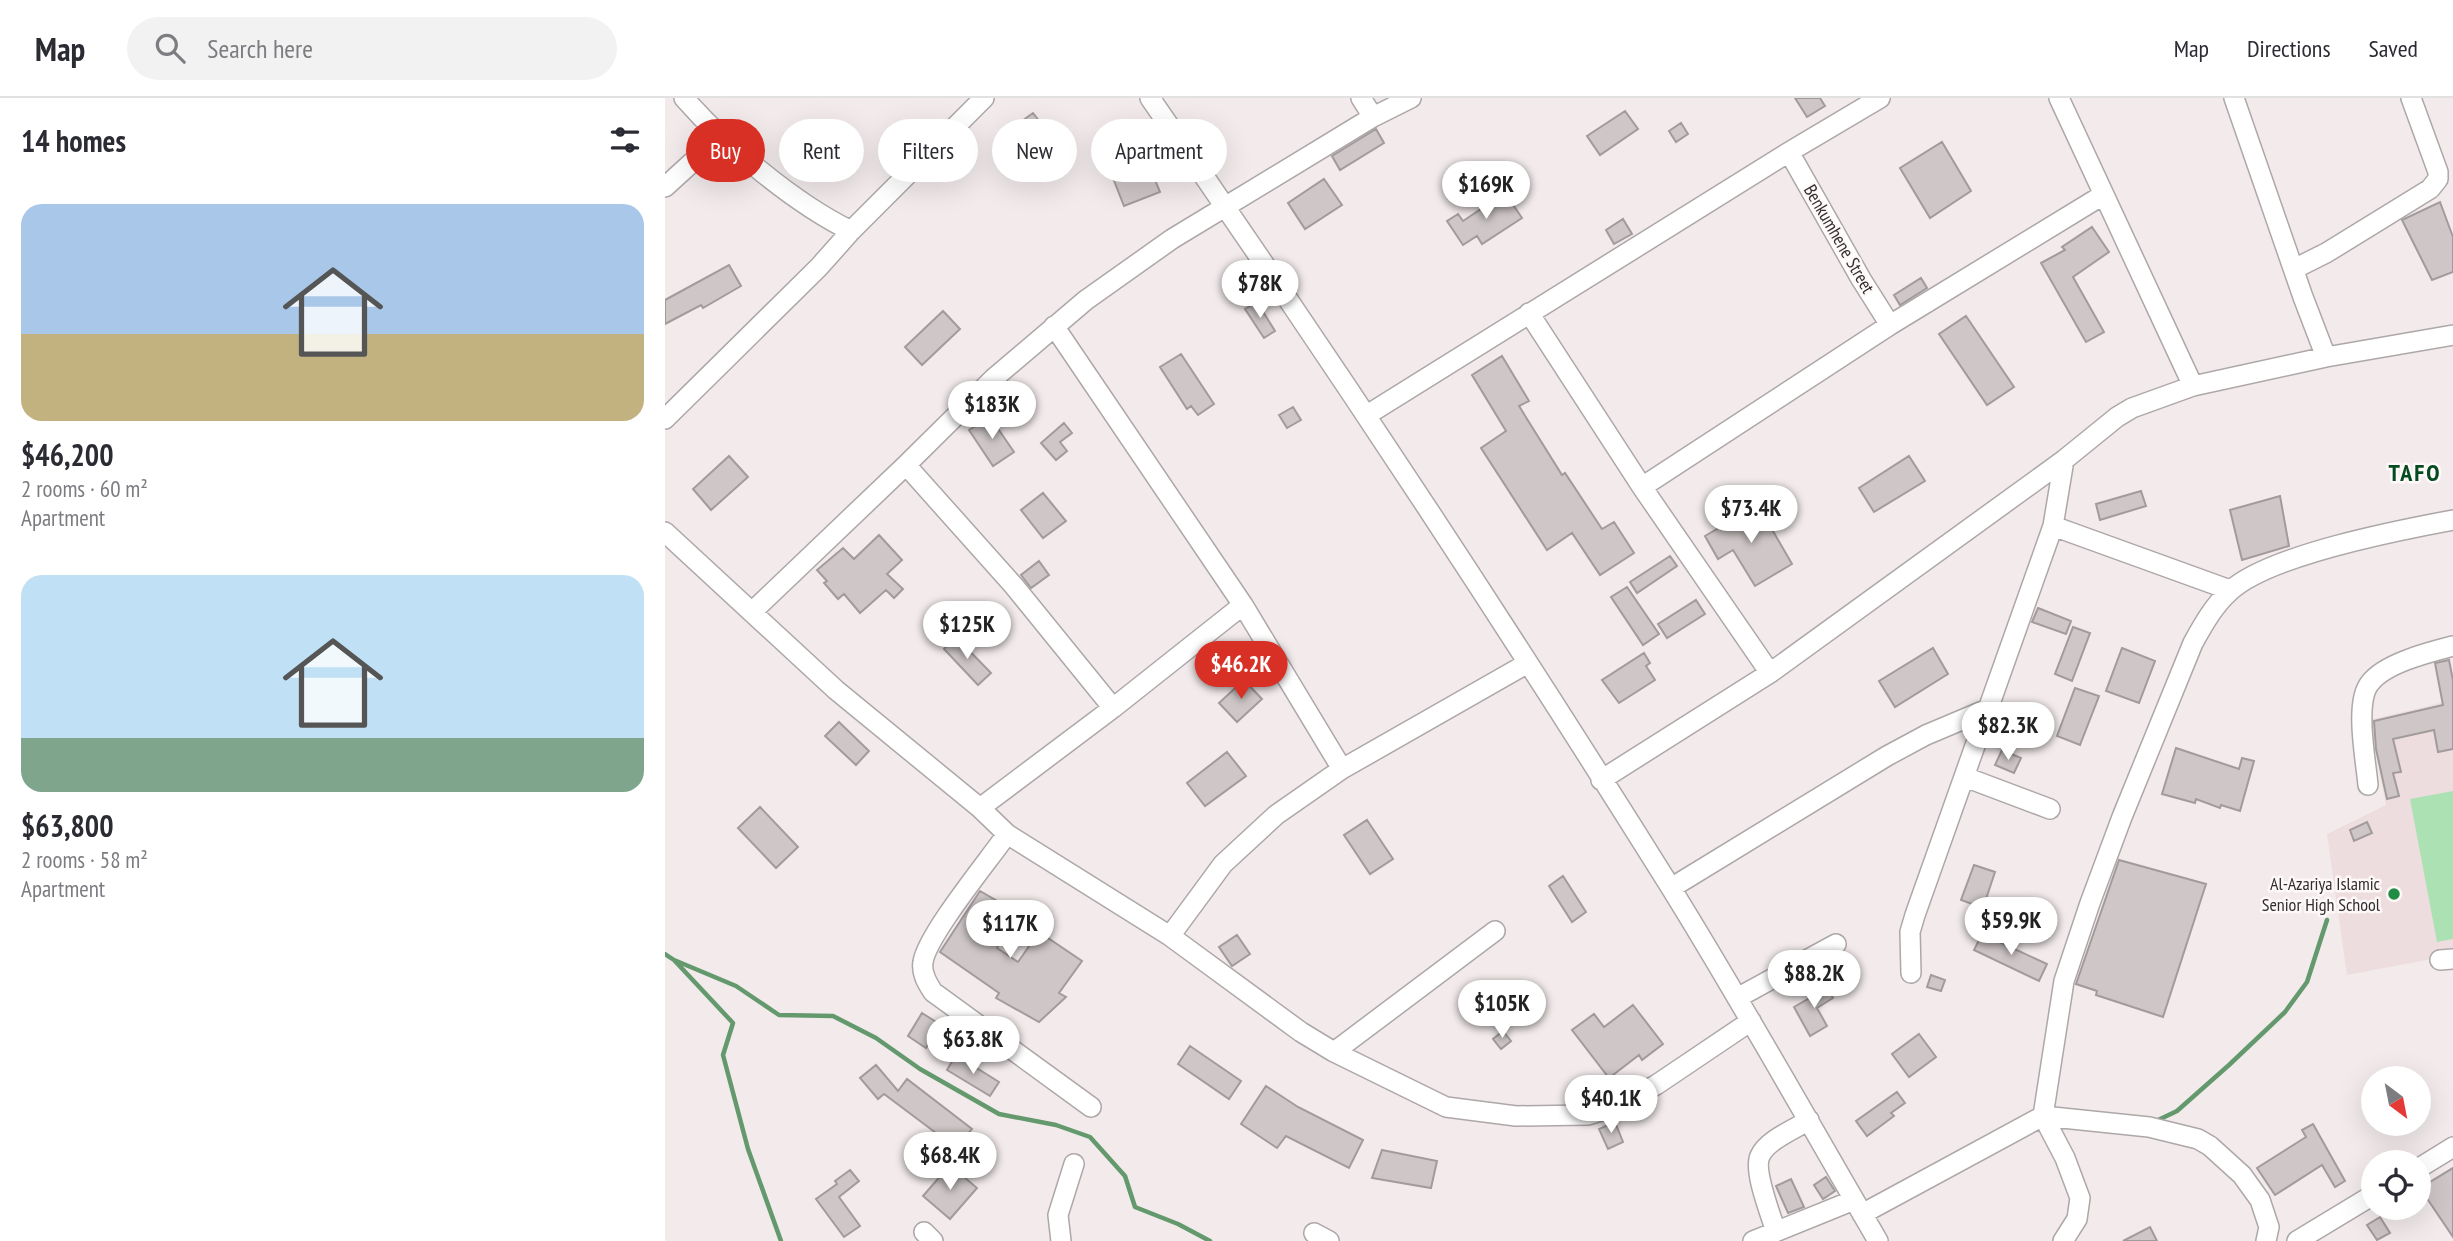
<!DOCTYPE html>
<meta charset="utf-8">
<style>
body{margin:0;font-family:"PT Sans Narrow",sans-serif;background:#f2f2f3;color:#2b2b33;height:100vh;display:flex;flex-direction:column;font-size:26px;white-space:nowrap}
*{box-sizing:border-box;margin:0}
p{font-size:23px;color:#7c7c81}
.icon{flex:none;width:38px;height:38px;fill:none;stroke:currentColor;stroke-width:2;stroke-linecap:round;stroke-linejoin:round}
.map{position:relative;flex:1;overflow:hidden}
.side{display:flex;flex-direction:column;background:#fff;width:665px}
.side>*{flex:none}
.guide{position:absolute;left:21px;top:21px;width:665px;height:63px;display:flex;gap:14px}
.needle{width:46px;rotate:148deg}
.tools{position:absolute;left:1696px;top:968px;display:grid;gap:14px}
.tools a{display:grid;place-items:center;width:70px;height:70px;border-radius:50%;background:#fff;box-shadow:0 7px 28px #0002;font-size:35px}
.price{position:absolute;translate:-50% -60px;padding:0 16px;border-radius:24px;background:#fff;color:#222;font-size:23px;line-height:46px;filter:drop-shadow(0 2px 4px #0008)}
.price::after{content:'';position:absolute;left:50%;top:42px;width:21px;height:16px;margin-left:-10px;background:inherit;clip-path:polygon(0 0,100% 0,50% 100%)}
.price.current{background:#d93025;color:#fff}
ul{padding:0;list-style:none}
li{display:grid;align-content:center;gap:14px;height:371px;padding:0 21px}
li span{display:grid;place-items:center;height:217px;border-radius:21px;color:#555}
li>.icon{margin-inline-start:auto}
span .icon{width:126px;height:126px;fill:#fffc;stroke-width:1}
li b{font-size:30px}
h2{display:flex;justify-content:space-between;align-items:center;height:84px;padding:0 21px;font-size:30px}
.pill{padding:0 24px;border-radius:32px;background:#fff;box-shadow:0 7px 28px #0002;font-size:24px;line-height:63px}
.pill.current{background:#d93025;color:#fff}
header{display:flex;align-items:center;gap:42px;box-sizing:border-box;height:98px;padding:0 35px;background:#fff;border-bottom:2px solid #e1e1e2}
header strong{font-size:33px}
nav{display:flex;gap:38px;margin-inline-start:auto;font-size:24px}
.search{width:490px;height:63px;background:#f2f2f3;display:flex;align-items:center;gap:18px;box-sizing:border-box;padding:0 24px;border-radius:38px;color:#7c7c81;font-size:26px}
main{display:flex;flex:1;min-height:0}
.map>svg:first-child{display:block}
.built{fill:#eedddf}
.green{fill:#ace1b4}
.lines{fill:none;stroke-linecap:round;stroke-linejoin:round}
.stream{stroke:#63996d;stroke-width:4.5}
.building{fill:#cec6c7;stroke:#a29b9c;stroke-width:2}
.minor-casing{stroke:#aea7a8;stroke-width:22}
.minor{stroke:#fff;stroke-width:19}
.poi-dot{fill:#218c43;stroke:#fef8f9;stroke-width:2.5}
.labels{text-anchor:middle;stroke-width:5;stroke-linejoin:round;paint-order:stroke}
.street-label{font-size:18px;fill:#312e2e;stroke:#fef8f9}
.poi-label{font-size:18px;fill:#312e2e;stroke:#fef8f9;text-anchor:end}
.district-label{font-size:24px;font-weight:bold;letter-spacing:2px;fill:#044c1f;stroke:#fef8f9}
</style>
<header>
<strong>Map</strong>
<div class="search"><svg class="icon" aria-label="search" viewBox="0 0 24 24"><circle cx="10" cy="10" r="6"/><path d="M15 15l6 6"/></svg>Search here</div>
<nav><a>Map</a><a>Directions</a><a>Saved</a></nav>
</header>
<main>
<section class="side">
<h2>14 homes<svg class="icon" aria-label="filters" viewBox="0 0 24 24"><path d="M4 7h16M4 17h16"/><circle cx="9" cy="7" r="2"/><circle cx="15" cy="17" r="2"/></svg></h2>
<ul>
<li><span style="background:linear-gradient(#a9c7e8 60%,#c2b280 0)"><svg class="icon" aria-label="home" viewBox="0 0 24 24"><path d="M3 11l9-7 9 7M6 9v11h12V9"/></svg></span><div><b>$46,200</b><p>2 rooms · 60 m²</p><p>Apartment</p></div></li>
<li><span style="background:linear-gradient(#bfe0f5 75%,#7fa58c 0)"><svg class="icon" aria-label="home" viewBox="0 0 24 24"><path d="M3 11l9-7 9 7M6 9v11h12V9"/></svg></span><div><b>$63,800</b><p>2 rooms · 58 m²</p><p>Apartment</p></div></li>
</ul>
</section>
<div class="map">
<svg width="1788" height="1143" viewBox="0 0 1788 1143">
<rect width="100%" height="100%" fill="#f2eaeb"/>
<path class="built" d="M 1788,602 L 1788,857 L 1682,877 L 1662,736 L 1721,707 L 1704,622 Z"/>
<path class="green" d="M 1788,693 L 1788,841 L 1772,844 L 1745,701 Z"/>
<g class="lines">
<path class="stream" d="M 0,856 L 9,862 L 68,925 L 58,957 L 83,1051 L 116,1143
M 9,862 L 71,888 L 114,917 L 168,918 L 211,940 L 255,971 L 334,1016 L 391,1027 L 425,1039 L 460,1078 L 470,1109 L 513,1126 L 545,1143
M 1489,1024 L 1512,1013 L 1564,967 L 1620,914 L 1642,884 L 1662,822"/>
</g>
<path class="building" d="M 1130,0 L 1155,0 L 1160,8 L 1142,19 Z
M 960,13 L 973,31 L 935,57 L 922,38 Z
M 368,15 L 375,24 L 347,44 L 340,35 Z
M 1016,25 L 1023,36 L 1011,44 L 1004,33 Z
M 711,31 L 719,45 L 675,72 L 667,58 Z
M 1277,44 L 1306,93 L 1265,120 L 1235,70 Z
M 479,55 L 495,94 L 459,108 L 444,70 Z
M 659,81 L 677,107 L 640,131 L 623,105 Z
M 840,95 L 857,120 L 817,146 L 812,138 L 798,147 L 782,123 L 793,116 L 798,123 Z
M 1775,104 L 1788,139 L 1788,174 L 1767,182 L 1737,122 Z
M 958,121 L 967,136 L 949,146 L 941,132 Z
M 1427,129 L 1444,154 L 1408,179 L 1439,234 L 1421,244 L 1376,165 L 1400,152 L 1397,149 Z
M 64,167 L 76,188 L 38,210 L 36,207 L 0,226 L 0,202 Z
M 1256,180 L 1262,190 L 1235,207 L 1229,197 Z
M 592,204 L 610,233 L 599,240 L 580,211 Z
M 278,213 L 295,231 L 257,267 L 240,249 Z
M 1301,218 L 1349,289 L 1322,307 L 1274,236 Z
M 516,256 L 549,306 L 533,317 L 526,308 L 522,311 L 495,269 Z
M 837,258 L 864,303 L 854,308 L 897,377 L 900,375 L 937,431 L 949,424 L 969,455 L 935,477 L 907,435 L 882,452 L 816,350 L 841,333 L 807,277 Z
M 628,309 L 636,322 L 622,330 L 614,317 Z
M 325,319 L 349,354 L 328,368 L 304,332 Z
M 399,325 L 407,335 L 395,344 L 402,353 L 391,362 L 376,345 Z
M 64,358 L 83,379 L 46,412 L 28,391 Z
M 1244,358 L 1260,383 L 1209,414 L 1194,390 Z
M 1476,393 L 1481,408 L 1435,422 L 1431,406 Z
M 378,395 L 401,423 L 378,440 L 356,412 Z
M 1615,398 L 1624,448 L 1577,462 L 1565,412 Z
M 1093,407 L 1127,466 L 1090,488 L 1068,452 L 1053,461 L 1040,438 Z
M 214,437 L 237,462 L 222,476 L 238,491 L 229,500 L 221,492 L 195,515 L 179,496 L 173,501 L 159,485 L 162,483 L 152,472 L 178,450 L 189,461 Z
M 1005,458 L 1012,468 L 972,495 L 965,484 Z
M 374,463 L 384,477 L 366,490 L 356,477 Z
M 962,489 L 994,536 L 978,547 L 946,499 Z
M 1031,502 L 1040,516 L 1002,540 L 993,526 Z
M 1373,510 L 1406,523 L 1401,536 L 1367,524 Z
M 1408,529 L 1425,535 L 1407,583 L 1390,576 Z
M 291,539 L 326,575 L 313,587 L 279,551 Z
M 1268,550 L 1283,576 L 1230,609 L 1214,583 Z
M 1457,550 L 1490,563 L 1474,605 L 1441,593 Z
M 979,555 L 985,565 L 981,568 L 990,582 L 954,605 L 937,582 Z
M 1784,562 L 1788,582 L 1788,651 L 1773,654 L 1769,632 L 1728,641 L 1736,674 L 1728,675 L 1734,698 L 1722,701 L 1711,651 L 1709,623 L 1778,607 L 1770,565 Z
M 579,582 L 597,601 L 572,624 L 554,605 Z
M 1410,590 L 1434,598 L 1415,647 L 1392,638 Z
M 174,624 L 204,653 L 191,667 L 160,638 Z
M 1511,650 L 1574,671 L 1577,660 L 1589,663 L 1575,713 L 1556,707 L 1555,710 L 1531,701 L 1530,705 L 1497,696 Z
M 1337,652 L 1356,660 L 1349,675 L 1330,667 Z
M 562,654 L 581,678 L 540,708 L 522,685 Z
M 95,709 L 133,749 L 111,770 L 73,730 Z
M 702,722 L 728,761 L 705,776 L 679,737 Z
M 1702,724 L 1707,735 L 1689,743 L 1685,732 Z
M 1454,762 L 1541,786 L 1498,919 L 1431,897 L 1432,893 L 1411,886 Z
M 1309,767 L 1330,774 L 1318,810 L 1296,802 Z
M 898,778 L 921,814 L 907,824 L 884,788 Z
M 315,793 L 353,815 L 332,850 L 353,864 L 374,834 L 417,863 L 394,895 L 401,899 L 374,924 L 331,900 L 334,895 L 275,854 Z
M 1317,836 L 1382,866 L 1374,883 L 1309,852 Z
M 572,837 L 585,856 L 567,868 L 554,849 Z
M 1266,877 L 1280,882 L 1276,893 L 1262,889 Z
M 1159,885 L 1168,900 L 1152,910 L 1162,928 L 1145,938 L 1129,909 L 1148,898 L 1145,893 Z
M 968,907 L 998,946 L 977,962 L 974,957 L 944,980 L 907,932 L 929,916 L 939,929 Z
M 257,915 L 276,927 L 261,950 L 243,938 Z
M 838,933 L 846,943 L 836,951 L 828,941 Z
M 1254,936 L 1271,959 L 1244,979 L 1227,956 Z
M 525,948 L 576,983 L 564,1001 L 513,966 Z
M 291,957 L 334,984 L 325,998 L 282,972 Z
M 211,967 L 233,993 L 242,981 L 307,1031 L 291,1050 L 219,996 L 213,1001 L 195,980 Z
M 601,988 L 633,1009 L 698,1042 L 684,1070 L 621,1038 L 612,1050 L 576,1026 Z
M 1232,994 L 1240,1005 L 1226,1015 L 1229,1018 L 1202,1038 L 1191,1023 Z
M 950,1024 L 958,1044 L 943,1051 L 934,1031 Z
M 1648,1026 L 1680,1083 L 1670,1089 L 1657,1067 L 1610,1097 L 1592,1070 L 1641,1039 L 1637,1032 Z
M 717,1052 L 772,1063 L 766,1090 L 707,1080 Z
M 285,1067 L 312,1090 L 285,1121 L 258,1098 Z
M 1788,1070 L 1788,1139 L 1755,1090 Z
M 185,1072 L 194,1083 L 174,1099 L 195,1128 L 179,1139 L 151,1101 L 172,1086 L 170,1083 Z
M 1161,1079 L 1170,1093 L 1158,1101 L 1149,1087 Z
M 1126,1081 L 1139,1109 L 1123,1115 L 1111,1088 Z
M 1715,1119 L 1725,1135 L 1712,1142 L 1702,1127 Z
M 1485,1129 L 1492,1143 L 1458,1143 Z"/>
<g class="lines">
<defs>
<path id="minor" d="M 19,0 C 61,48 129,105 186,133
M 485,0 C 665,259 839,523 1006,790 C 1078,906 1144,1025 1213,1143
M 696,0 L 708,19
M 1394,0 L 1528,288
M 1569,0 L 1638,199 L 1661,259
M 1124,54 L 1196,181 L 1225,227
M 0,89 L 56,38
M 1629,171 L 1661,155 L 1765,91 L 1773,81 L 1773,74 L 1746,0
M 864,215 L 977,389 L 1105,575
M 389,228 L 578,507 L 677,671
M 702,317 L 1124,54 L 1215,0
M 0,321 L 154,169 L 186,133 L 319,0
M 241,367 L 349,488 L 448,610
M 977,389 L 1225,227 L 1438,97
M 1388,428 L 1565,492
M 0,434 L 171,592 L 315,710 L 342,736 L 505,838 L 636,934 L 669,954 L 781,1009 L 851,1018 L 923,1017 L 952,1008 L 991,987 L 1086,923
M 88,513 L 241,367 L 328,281 L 421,202 L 507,141 L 708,19 L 746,0
M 1300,679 L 1385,711
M 936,682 L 1105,575 L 1399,362 L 1452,319 L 1467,310 L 1528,288 L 1661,259 L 1788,237
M 1703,687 C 1701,663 1689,604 1705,585 C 1720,565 1765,554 1788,548
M 315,710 L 448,610 L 578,507
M 342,736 C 324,762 262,837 258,864 C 256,875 262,885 268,894 L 426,1009
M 1006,790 L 1222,658 L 1261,637 L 1325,610
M 505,838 L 558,766 L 611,717 L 677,671 L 863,565
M 1775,862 L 1788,861
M 1246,875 L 1245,834 L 1250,817 L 1388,428 L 1399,362
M 1072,900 L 1171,846
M 669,954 L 830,833
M 1754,1070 L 1788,1049
M 1197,1116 L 1378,1018 L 1484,1029 L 1533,1041 L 1545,1048 L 1577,1077 L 1595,1102 L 1604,1129 L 1601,1143
M 259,1134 L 268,1143
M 1111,1134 C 1106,1117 1088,1073 1095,1058 C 1102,1042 1130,1031 1144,1022
M 649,1135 L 664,1143
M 396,1143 L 393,1117 L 409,1066
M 1088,1143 L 1189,1102
M 1398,1143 L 1412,1121 L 1415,1100 L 1400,1060 L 1378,1018 L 1399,883 L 1425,805 L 1457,719 L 1528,545 C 1538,527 1549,507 1565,493 C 1604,457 1734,432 1788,422
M 1632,1143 L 1708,1097"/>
</defs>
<use href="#minor" class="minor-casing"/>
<use href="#minor" class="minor"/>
</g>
<circle class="poi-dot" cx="1729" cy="796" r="7"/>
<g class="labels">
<g class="street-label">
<text transform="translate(1174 141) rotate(60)" y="6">Benkumhene Street</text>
</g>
<g class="poi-label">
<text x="1715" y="792">Al-Azariya Islamic<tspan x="1715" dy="21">Senior High School</tspan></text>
</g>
<g class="district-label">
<text x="1750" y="383">TAFO</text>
</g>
</g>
</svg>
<div class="tools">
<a><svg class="needle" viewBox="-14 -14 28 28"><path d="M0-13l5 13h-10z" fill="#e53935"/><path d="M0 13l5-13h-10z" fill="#7c7c81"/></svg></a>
<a><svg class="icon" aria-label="locate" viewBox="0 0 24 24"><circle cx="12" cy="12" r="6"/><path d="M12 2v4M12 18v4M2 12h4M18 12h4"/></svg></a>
</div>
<b class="price" style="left:821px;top:123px">$169K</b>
<b class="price" style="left:595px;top:222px">$78K</b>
<b class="price" style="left:327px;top:343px">$183K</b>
<b class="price" style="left:1086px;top:447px">$73.4K</b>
<b class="price" style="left:302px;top:563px">$125K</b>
<b class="price current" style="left:576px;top:603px">$46.2K</b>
<b class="price" style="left:1343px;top:664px">$82.3K</b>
<b class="price" style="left:1346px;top:859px">$59.9K</b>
<b class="price" style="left:345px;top:862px">$117K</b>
<b class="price" style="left:1149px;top:912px">$88.2K</b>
<b class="price" style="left:837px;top:942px">$105K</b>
<b class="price" style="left:308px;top:978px">$63.8K</b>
<b class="price" style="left:946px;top:1037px">$40.1K</b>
<b class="price" style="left:285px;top:1094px">$68.4K</b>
<div class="guide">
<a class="pill current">Buy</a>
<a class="pill">Rent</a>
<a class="pill">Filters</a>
<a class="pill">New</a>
<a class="pill">Apartment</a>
</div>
</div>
</main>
